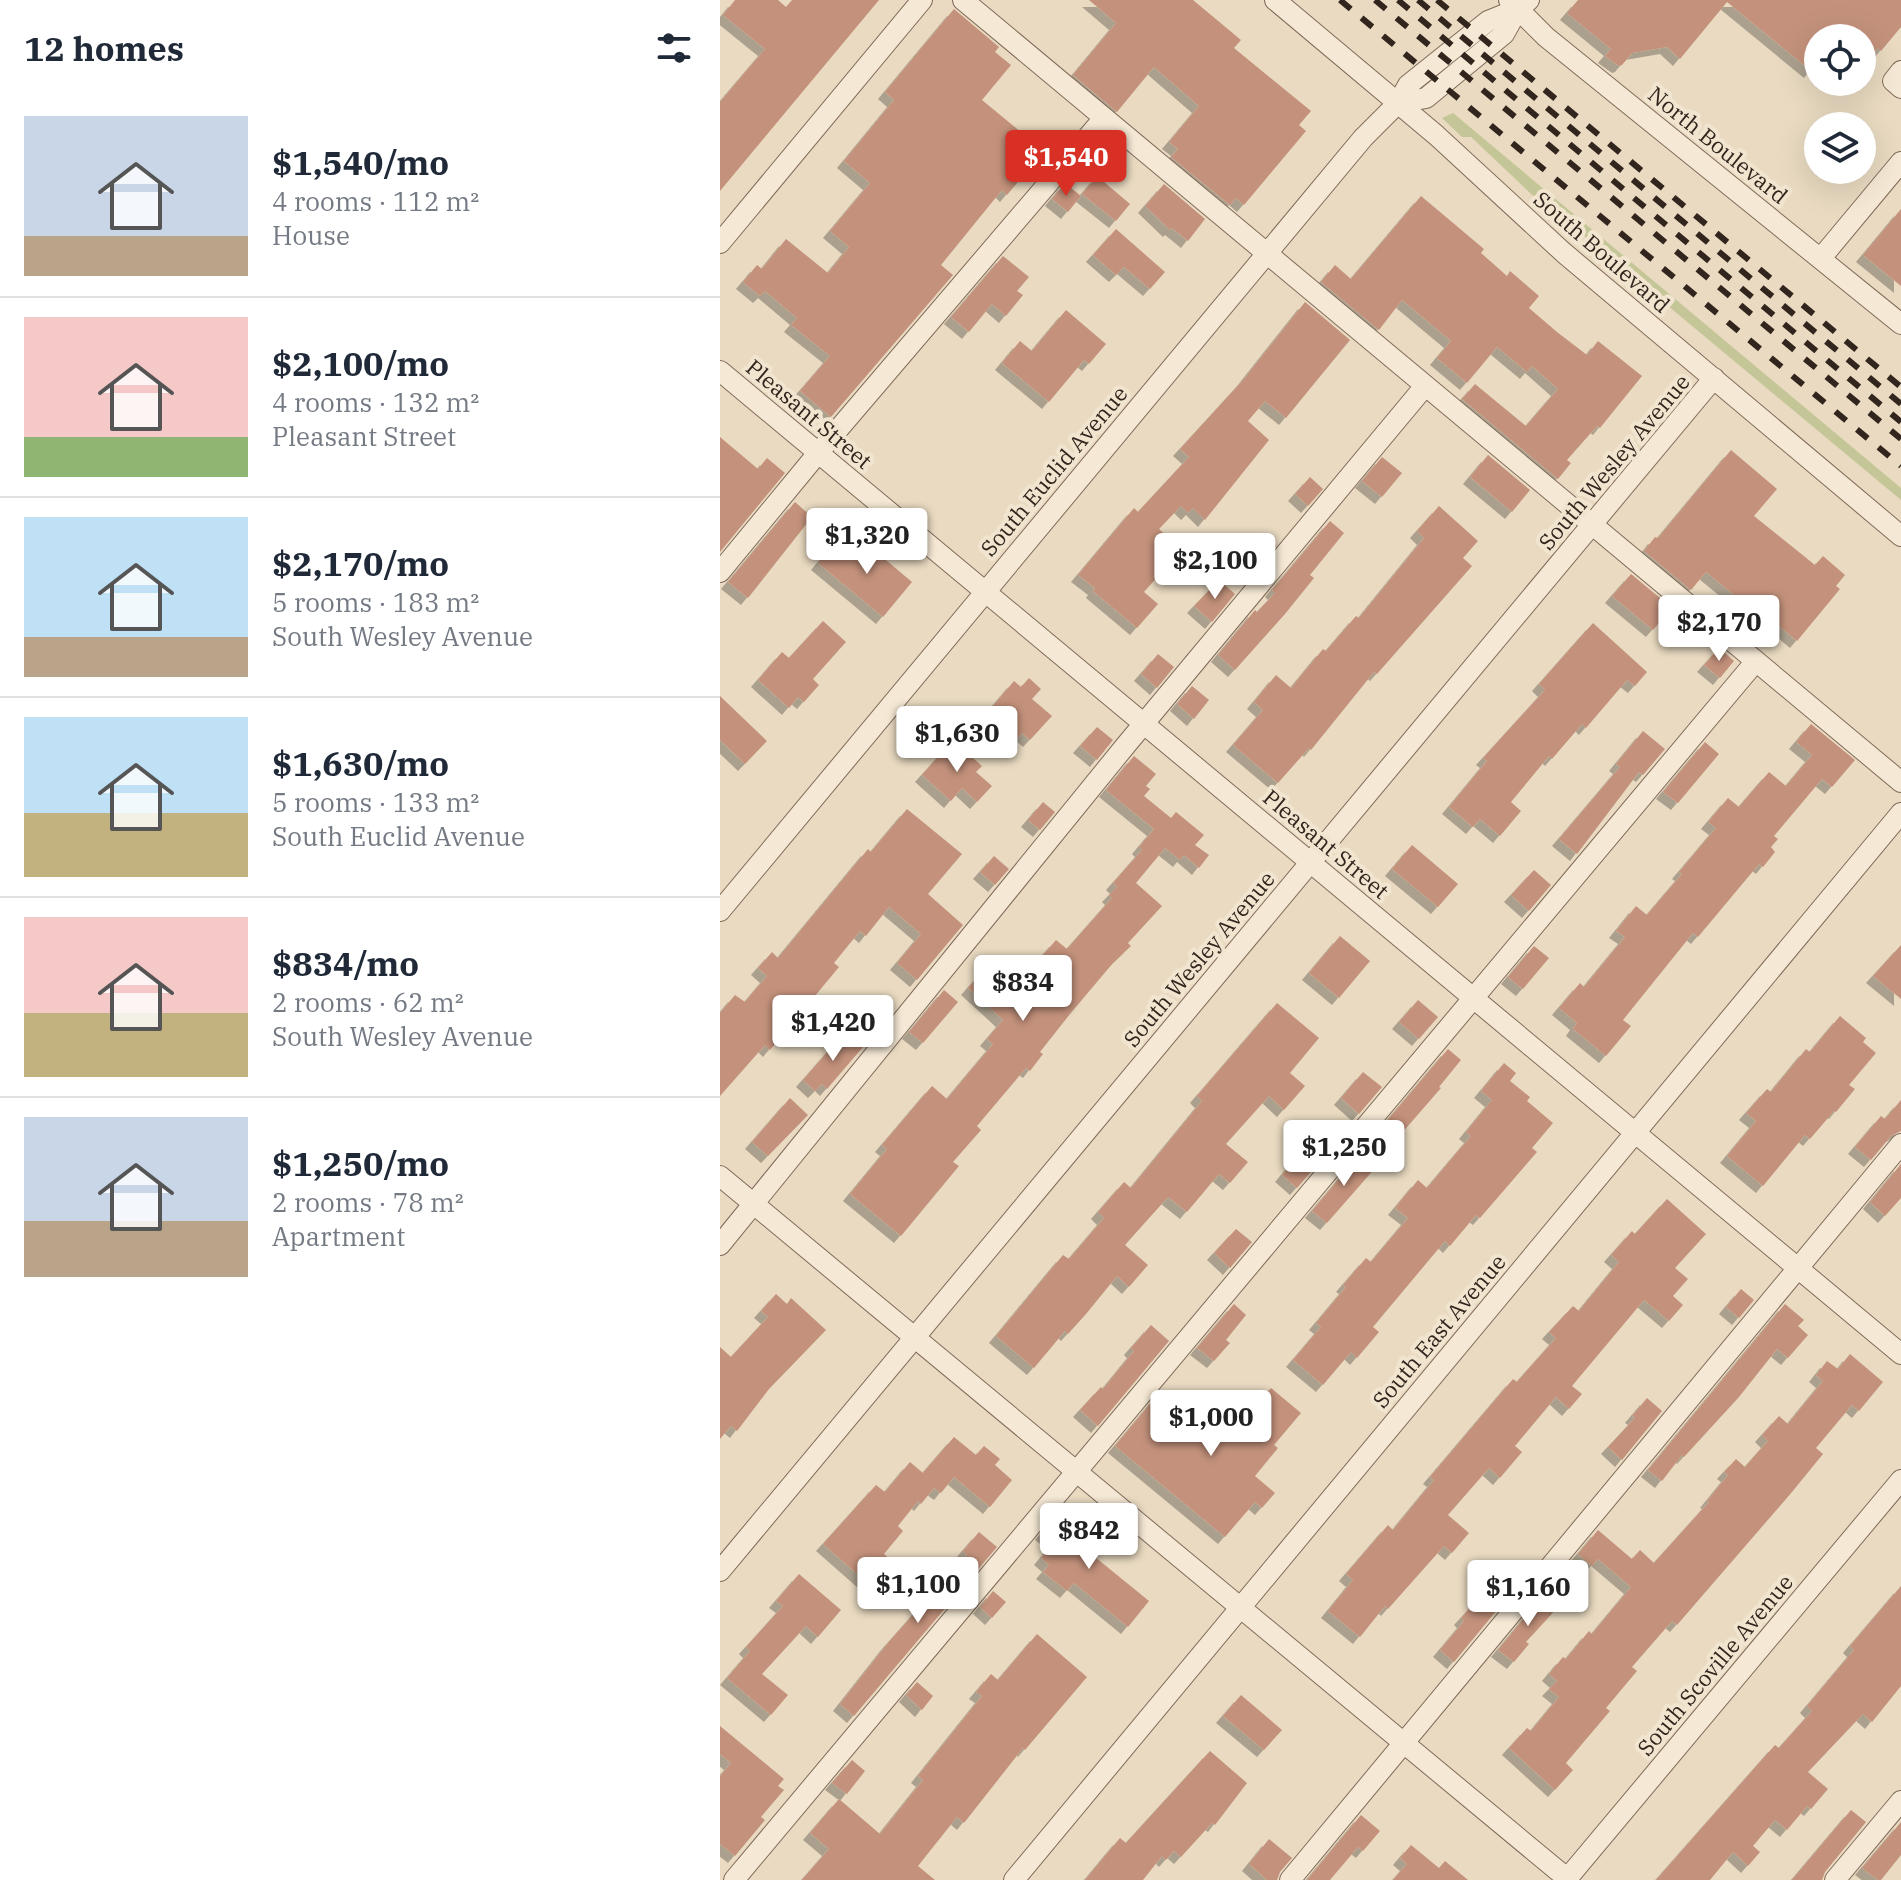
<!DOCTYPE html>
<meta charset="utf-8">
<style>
body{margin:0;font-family:"IBM Plex Serif",serif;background:#f2f2f3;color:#1f2937;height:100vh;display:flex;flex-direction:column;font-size:30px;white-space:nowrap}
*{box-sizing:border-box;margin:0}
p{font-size:26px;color:#747a83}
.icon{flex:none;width:44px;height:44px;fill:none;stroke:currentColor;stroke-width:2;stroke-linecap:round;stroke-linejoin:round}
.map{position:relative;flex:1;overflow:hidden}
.sheet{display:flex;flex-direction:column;background:#fff;width:720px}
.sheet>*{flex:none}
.fabs{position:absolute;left:1084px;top:24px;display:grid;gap:16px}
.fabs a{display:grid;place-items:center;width:72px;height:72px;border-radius:50%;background:#fff;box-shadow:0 8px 32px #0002;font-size:40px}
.price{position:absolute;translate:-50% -68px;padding:0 18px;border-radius:8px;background:#fff;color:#222;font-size:26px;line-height:52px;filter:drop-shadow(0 2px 4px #0008)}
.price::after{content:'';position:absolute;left:50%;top:48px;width:24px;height:18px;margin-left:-12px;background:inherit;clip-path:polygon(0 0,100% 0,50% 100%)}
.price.on{background:#d93025;color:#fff}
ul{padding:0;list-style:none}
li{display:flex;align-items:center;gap:24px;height:200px;padding:0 24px}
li+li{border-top:2px solid #e0e1e3}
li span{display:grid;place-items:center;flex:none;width:224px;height:160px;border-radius:0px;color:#555}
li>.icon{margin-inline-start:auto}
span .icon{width:96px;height:96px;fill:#fffc;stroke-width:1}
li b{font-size:34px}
h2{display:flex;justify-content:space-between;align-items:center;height:96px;padding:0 24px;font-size:34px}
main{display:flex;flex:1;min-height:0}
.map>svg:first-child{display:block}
.green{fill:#c5c697}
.building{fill:#c4927b;filter:url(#shadow)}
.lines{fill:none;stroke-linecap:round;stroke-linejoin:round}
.minor-casing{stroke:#816b5b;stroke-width:22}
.minor{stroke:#f5e8d4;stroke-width:20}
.rail{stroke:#32251d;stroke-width:6;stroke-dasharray:14 14;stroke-linecap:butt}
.labels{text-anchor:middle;stroke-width:8;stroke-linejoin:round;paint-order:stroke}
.street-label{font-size:22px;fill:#32251d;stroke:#f1e5d0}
</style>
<main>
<section class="sheet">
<h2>12 homes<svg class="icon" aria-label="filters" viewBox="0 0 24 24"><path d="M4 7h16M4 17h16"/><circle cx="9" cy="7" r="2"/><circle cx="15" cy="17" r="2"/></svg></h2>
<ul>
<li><span style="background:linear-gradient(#c9d6e8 75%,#b9a48a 0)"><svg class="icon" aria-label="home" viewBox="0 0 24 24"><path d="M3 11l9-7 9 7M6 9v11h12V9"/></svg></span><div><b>$1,540/mo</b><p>4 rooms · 112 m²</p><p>House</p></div></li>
<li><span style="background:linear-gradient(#f6c9c9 75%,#8fb573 0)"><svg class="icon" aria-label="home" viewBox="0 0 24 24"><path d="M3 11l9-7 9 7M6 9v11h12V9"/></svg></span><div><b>$2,100/mo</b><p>4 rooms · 132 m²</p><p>Pleasant Street</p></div></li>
<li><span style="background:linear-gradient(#bfe0f5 75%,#b9a48a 0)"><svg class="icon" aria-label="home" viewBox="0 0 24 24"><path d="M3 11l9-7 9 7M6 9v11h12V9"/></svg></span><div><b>$2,170/mo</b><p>5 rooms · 183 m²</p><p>South Wesley Avenue</p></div></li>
<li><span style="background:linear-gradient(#bfe0f5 60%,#c2b280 0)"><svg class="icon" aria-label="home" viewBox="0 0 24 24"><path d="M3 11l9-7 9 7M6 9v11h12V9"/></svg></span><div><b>$1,630/mo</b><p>5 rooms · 133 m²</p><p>South Euclid Avenue</p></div></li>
<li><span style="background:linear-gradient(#f6c9c9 60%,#c2b280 0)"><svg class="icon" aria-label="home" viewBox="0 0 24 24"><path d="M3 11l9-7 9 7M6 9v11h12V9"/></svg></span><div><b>$834/mo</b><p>2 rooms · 62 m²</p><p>South Wesley Avenue</p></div></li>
<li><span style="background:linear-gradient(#c9d6e8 65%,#b9a48a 0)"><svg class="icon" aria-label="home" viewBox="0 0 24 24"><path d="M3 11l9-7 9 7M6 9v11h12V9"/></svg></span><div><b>$1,250/mo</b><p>2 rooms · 78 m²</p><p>Apartment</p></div></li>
</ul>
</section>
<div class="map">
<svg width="1181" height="1880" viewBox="0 0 1181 1880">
<defs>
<filter id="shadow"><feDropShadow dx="-7" dy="7" stdDeviation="0" flood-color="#0004"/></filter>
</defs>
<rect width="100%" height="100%" fill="#e9dac1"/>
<path class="green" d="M 733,113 L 1181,488 L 1181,500 L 857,230 L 846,227 L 751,137 L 742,137 L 722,118 Z"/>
<path class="building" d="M 15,0 L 58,0 L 66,7 L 72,0 L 159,0 L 0,191 L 0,102 L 45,49 L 3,15 Z
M 369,0 L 473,0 L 521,40 L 514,48 L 591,111 L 579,125 L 586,131 L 524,205 L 516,198 L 510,205 L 451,157 L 458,149 L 449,142 L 479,106 L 434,67 L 397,112 L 353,75 L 396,23 Z
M 858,0 L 1181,0 L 1181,27 L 1161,51 L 1158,48 L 1142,68 L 1142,38 L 1098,38 L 1098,62 L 1091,71 L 1007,2 L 960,59 L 947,47 L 912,53 L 902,65 L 899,66 L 885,56 L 891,49 L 847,13 Z
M 234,9 L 279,47 L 275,52 L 291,65 L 262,100 L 324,151 L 287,195 L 282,190 L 221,265 L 233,275 L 111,417 L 80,391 L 110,356 L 71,325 L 77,318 L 45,291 L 40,296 L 23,282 L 37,265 L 42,269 L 66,239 L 108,273 L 129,247 L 110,231 L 150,183 L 124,161 L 174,100 L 165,92 Z
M 386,136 L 401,149 L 386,166 L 371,153 Z
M 377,176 L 410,204 L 396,221 L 362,194 Z
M 345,183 L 361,196 L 348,212 L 332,199 Z
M 444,184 L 485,219 L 468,241 L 452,228 L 450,230 L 425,206 Z
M 701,196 L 764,249 L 761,253 L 787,276 L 790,271 L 819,296 L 809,308 L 837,332 L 867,355 L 878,341 L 922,376 L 880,428 L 877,426 L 847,460 L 851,463 L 838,479 L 742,399 L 755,384 L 806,426 L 838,389 L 812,366 L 807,372 L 777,347 L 747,383 L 717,358 L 731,341 L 682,300 L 659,330 L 601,282 L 615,265 L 631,279 Z
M 1181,209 L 1181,286 L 1143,255 Z
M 396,229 L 445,272 L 430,289 L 404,267 L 396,275 L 373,255 Z
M 283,256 L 309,277 L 297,291 L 303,295 L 286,316 L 272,304 L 249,332 L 231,317 Z
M 585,302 L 630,340 L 566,418 L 545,401 L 528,421 L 549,440 L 485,520 L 473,508 L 468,513 L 461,506 L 439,529 L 470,556 L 455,573 L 447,566 L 424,592 L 438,604 L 417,628 L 373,591 L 375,588 L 358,575 L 414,508 L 418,512 L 469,457 L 460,449 L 524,379 Z
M 346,310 L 386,344 L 369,364 L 364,360 L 329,402 L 282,363 L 300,341 L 312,351 Z
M 0,437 L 38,469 L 47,458 L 65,473 L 0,552 Z
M 1011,450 L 1057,489 L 1034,516 L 1095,565 L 1103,556 L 1125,575 L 1116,586 L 1120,589 L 1077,641 L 1039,609 L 1036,613 L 986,572 L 971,590 L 924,551 L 935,537 L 938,538 Z
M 768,455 L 810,490 L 792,512 L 750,477 Z
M 662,457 L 682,473 L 662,497 L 642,481 Z
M 590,477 L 603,489 L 588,506 L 575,494 Z
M 75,502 L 92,517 L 28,598 L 8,582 Z
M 719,506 L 758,541 L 743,558 L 752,566 L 657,674 L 654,672 L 591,750 L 589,748 L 558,783 L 513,745 L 543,710 L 534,702 L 556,675 L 571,688 L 603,649 L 606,651 L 636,616 L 639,618 L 704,538 L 697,531 Z
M 610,521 L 624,533 L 590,575 L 594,578 L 565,614 L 515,670 L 498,655 L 535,610 L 537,612 L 555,593 L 552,590 Z
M 544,535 L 556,545 L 533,573 L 521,562 Z
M 142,540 L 192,582 L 163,617 L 98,563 L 113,545 L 128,557 Z
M 911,574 L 952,608 L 933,630 L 892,596 Z
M 499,580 L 515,594 L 492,622 L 474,606 Z
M 103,621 L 126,642 L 93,679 L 99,685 L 84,702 L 78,697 L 69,708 L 38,680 L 62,652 L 69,658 Z
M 873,623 L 927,672 L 915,686 L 907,680 L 866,728 L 862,724 L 832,759 L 829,756 L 791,802 L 801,811 L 780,836 L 760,819 L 753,827 L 729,807 L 767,761 L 763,758 L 825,690 L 819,684 Z
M 999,648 L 1014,661 L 1000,678 L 984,665 Z
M 438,654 L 454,667 L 437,688 L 421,674 Z
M 309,678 L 321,689 L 312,699 L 332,716 L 310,740 L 302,733 L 292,745 L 262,719 L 294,681 L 301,687 Z
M 472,686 L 489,700 L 474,719 L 457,704 Z
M 0,696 L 47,741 L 25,764 L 0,740 Z
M 1091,724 L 1135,760 L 1112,787 L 1102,779 L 1054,836 L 1058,839 L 1051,847 L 1055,852 L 1043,867 L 1039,864 L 978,937 L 973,933 L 903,1020 L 911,1026 L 886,1056 L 853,1029 L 857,1023 L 839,1008 L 860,983 L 864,987 L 905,937 L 896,931 L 916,906 L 927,915 L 962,874 L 959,872 L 996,828 L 988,822 L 1008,798 L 1019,807 L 1049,772 L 1066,786 L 1092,755 L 1076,742 Z
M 377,727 L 393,740 L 377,760 L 360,746 Z
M 923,731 L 945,749 L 923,775 L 919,772 L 857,854 L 839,839 L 900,767 L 896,764 Z
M 233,740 L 262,766 L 256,772 L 272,786 L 257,802 L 242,788 L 231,801 L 202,775 Z
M 985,742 L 999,754 L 958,803 L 943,792 Z
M 414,756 L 436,774 L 426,786 L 430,789 L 424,796 L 451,818 L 456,812 L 484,835 L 475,845 L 489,855 L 479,868 L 464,855 L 460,860 L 445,848 L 416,883 L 442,906 L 408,943 L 411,946 L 393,963 L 350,1014 L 320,1052 L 323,1054 L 310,1071 L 306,1068 L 257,1126 L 261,1130 L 233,1162 L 239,1166 L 181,1236 L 130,1194 L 167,1149 L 162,1145 L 212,1086 L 227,1099 L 273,1044 L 267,1039 L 283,1020 L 248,988 L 262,972 L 301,1007 L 328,973 L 316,963 L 336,940 L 347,949 L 392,898 L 389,895 L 397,887 L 393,883 L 422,850 L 419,847 L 434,829 L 386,790 Z
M 323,802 L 335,812 L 320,830 L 308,820 Z
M 187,809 L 242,854 L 208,894 L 243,925 L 197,980 L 177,963 L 201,934 L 169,907 L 146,936 L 140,931 L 114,963 L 119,967 L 50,1050 L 45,1045 L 0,1096 L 0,1013 L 15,995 L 25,1002 L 47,976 L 38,968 L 52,952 L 58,958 L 148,849 L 151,852 Z
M 692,845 L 738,884 L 718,907 L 672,869 Z
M 274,856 L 289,869 L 275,885 L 260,872 Z
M 814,870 L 831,885 L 809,911 L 791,895 Z
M 620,936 L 650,961 L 619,998 L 589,973 Z
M 1181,945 L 1181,999 L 1153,976 Z
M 814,946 L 829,958 L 803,989 L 788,977 Z
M 224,990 L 238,1002 L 203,1043 L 189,1032 Z
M 698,1000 L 718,1017 L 699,1039 L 679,1022 Z
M 557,1003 L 599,1038 L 570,1073 L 585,1086 L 564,1110 L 549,1096 L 506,1144 L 528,1162 L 510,1183 L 499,1174 L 467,1212 L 448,1197 L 405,1245 L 428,1265 L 409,1287 L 397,1276 L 366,1314 L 348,1334 L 345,1331 L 314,1368 L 276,1336 L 343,1255 L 349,1259 L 384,1218 L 378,1212 L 404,1182 L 411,1188 L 482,1101 L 477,1096 Z
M 1120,1016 L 1146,1038 L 1143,1042 L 1156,1053 L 1129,1085 L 1135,1089 L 1116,1112 L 1114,1111 L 1090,1139 L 1085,1135 L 1043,1186 L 1007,1156 L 1036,1121 L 1026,1113 L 1047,1089 L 1051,1092 L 1086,1049 L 1090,1052 Z
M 125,1032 L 143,1047 L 107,1089 L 102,1084 L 95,1091 L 83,1080 Z
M 728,1049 L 741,1060 L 719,1087 L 721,1088 L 681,1134 L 666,1122 Z
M 784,1063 L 796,1073 L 790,1081 L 810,1097 L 807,1101 L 833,1123 L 812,1148 L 817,1152 L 760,1218 L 756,1215 L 730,1246 L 725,1241 L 653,1327 L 659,1332 L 637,1358 L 631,1352 L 603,1385 L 573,1360 L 601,1327 L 596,1323 L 626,1287 L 623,1285 L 646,1258 L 651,1262 L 688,1218 L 675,1208 L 698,1180 L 707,1188 L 751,1136 L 746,1132 L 772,1100 L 761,1091 Z
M 643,1072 L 662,1087 L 639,1114 L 621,1098 Z
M 70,1098 L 88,1115 L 48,1156 L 32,1142 Z
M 1181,1100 L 1181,1131 L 1171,1136 L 1151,1160 L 1135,1147 L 1161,1116 L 1165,1119 Z
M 581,1152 L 597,1165 L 577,1188 L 562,1175 Z
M 640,1154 L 656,1167 L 607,1223 L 592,1211 Z
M 1181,1164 L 1181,1198 L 1165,1216 L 1150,1202 Z
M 947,1199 L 986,1234 L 955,1268 L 968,1279 L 953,1296 L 963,1305 L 949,1321 L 924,1300 L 852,1386 L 862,1394 L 849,1409 L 836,1397 L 795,1446 L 802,1452 L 780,1478 L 769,1468 L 728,1515 L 749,1533 L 732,1553 L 724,1546 L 668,1609 L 665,1606 L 640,1637 L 608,1611 L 633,1580 L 626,1574 L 668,1525 L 673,1530 L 714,1480 L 710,1477 L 793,1379 L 797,1382 L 836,1338 L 829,1332 L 853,1306 L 859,1311 L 899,1262 L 891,1255 L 912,1231 L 915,1234 Z
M 516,1229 L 532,1242 L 510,1268 L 494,1253 Z
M 1021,1289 L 1034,1300 L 1019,1318 L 1006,1307 Z
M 56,1294 L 67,1304 L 71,1298 L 106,1330 L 49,1389 L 17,1431 L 11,1426 L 0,1439 L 0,1347 L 11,1357 L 48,1317 L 41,1311 Z
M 514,1304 L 526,1315 L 506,1340 L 510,1343 L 494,1361 L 477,1348 Z
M 1065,1304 L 1084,1320 L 1078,1326 L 1088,1335 L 1068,1358 L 1057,1349 L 1019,1397 L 964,1457 L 962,1455 L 942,1481 L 928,1470 Z
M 431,1325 L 449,1341 L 378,1426 L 360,1410 L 381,1387 L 383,1389 L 414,1351 L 411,1348 Z
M 1130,1354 L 1163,1382 L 1139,1411 L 1132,1405 L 1096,1448 L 1103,1454 L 1072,1492 L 957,1625 L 952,1621 L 912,1667 L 917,1671 L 886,1708 L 890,1711 L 846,1763 L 853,1770 L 835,1790 L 789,1748 L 807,1728 L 811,1731 L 839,1697 L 829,1689 L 837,1681 L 829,1674 L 843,1657 L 846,1659 L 869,1631 L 872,1634 L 911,1587 L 878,1559 L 872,1566 L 858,1554 L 878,1530 L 912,1559 L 920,1550 L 934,1563 L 989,1502 L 987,1501 L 1008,1475 L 1004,1472 L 1016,1459 L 1025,1467 L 1048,1441 L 1042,1435 L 1059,1416 L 1068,1424 L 1103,1381 L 1096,1375 L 1107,1361 L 1118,1369 Z
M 551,1388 L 581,1413 L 554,1445 L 558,1448 L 535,1476 L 555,1493 L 542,1508 L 535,1502 L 505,1537 L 395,1446 L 436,1397 L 494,1446 L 498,1444 L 540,1395 L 543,1397 Z
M 927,1398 L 942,1411 L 902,1460 L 888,1447 L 915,1418 L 912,1416 Z
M 234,1437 L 256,1455 L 264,1446 L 280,1459 L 275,1465 L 292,1480 L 270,1507 L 234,1477 L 221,1493 L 214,1488 L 201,1504 L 198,1501 L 178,1526 L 183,1531 L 164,1554 L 174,1563 L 153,1588 L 103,1544 L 156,1485 L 165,1492 L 190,1462 L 203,1473 Z
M 339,1513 L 383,1548 L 375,1557 L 429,1601 L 408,1627 L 354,1583 L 347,1591 L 323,1572 L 329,1565 L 321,1558 L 334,1542 L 322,1533 Z
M 259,1532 L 277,1547 L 134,1716 L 120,1704 L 168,1643 L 206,1600 L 209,1602 L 247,1555 L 243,1551 Z
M 786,1568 L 801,1581 L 734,1662 L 720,1650 L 744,1621 L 741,1618 Z
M 79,1574 L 121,1610 L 98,1637 L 86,1626 L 42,1674 L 68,1695 L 51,1715 L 7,1678 L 30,1651 L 26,1647 L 63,1606 L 56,1601 Z
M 1181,1586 L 1181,1686 L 1152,1722 L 1143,1714 L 1088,1772 L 1108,1789 L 1091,1809 L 1087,1806 L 1067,1830 L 1055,1820 L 1033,1846 L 1040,1852 L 1028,1866 L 1013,1852 L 990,1880 L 936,1880 L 1055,1745 L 1059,1748 L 1092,1711 L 1087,1706 L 1134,1650 L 1130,1646 Z
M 273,1591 L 286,1602 L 272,1618 L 260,1607 Z
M 825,1593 L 839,1606 L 806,1642 L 809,1644 L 794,1662 L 778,1650 Z
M 317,1634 L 367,1677 L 305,1750 L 303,1748 L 244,1823 L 237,1817 L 198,1866 L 215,1880 L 82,1880 L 109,1849 L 90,1833 L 119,1799 L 160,1834 L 203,1780 L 198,1776 L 262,1696 L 256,1692 L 271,1674 L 278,1680 Z
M 197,1682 L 213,1696 L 202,1710 L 186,1695 Z
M 521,1695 L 562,1730 L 544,1750 L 503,1716 Z
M 0,1726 L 64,1779 L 58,1786 L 64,1790 L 41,1817 L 45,1820 L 15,1856 L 0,1844 L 0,1776 L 11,1763 L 0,1754 Z
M 490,1751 L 527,1783 L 495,1825 L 492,1823 L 461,1857 L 454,1851 L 446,1860 L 442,1856 L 423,1880 L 365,1880 L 400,1838 L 406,1843 Z
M 132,1760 L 145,1771 L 127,1794 L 112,1783 Z
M 1131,1810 L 1146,1822 L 1105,1872 L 1102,1880 L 1072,1880 Z
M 641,1815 L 660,1831 L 643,1851 L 638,1847 L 610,1880 L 587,1880 Z
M 1181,1822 L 1181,1855 L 1161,1880 L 1158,1880 L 1142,1868 Z
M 549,1839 L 572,1858 L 560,1872 L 557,1880 L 547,1880 L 529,1864 Z
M 691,1845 L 719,1868 L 725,1861 L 748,1880 L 673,1880 L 687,1864 L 680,1858 Z"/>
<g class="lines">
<defs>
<path id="minor" d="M 243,0 L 1181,782
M 555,0 L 716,135 L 844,253 L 1181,536
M 789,0 L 826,37 L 1181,324
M 1181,71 L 1173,81 L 1181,88
M 678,103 L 706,98 L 784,34 L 798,9
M 0,243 L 202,0
M 1101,258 L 1181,162
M 0,371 L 1181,1354
M 0,572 L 98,453 L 384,118
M 0,911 L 643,138 L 678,103 L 688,85 L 768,21 L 798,9 L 809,0
M 0,1176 L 849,1880
M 0,1245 L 406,745 L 705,386
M 0,1571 L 994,378
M 14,1880 L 1036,661
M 294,1880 L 1181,813
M 570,1880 L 1181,1144
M 846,1880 L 1181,1480
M 1115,1880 L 1181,1801"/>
</defs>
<use href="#minor" class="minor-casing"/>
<use href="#minor" class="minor"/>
<path class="rail" d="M 620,0 L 1181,466
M 655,0 L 1181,439
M 678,0 L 1181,422
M 698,0 L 1181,404
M 717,0 L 1181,387"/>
</g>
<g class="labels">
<g class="street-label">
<text transform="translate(998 145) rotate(39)" y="8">North Boulevard</text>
<text transform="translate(882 252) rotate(41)" y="8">South Boulevard</text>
<text transform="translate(89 414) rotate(40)" y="8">Pleasant Street</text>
<text transform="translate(894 462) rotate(-50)" y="8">South Wesley Avenue</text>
<text transform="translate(334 471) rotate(-50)" y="8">South Euclid Avenue</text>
<text transform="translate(606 844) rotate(40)" y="8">Pleasant Street</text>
<text transform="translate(479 959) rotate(-50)" y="8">South Wesley Avenue</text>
<text transform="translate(719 1331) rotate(-50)" y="8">South East Avenue</text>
<text transform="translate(995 1665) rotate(-50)" y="8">South Scoville Avenue</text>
</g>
</g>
</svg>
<div class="fabs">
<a><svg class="icon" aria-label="locate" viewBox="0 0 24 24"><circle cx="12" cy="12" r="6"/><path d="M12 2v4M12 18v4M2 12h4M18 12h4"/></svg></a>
<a><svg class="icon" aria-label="layers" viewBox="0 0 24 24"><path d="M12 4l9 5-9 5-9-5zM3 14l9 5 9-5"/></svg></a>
</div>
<b class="price on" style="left:346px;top:198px">$1,540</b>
<b class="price" style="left:147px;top:576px">$1,320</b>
<b class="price" style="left:495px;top:601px">$2,100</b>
<b class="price" style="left:999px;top:663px">$2,170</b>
<b class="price" style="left:237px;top:774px">$1,630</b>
<b class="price" style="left:303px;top:1023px">$834</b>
<b class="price" style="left:113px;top:1063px">$1,420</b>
<b class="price" style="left:624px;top:1188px">$1,250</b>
<b class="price" style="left:491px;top:1458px">$1,000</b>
<b class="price" style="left:369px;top:1571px">$842</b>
<b class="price" style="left:198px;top:1625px">$1,100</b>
<b class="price" style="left:808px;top:1628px">$1,160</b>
</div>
</main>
